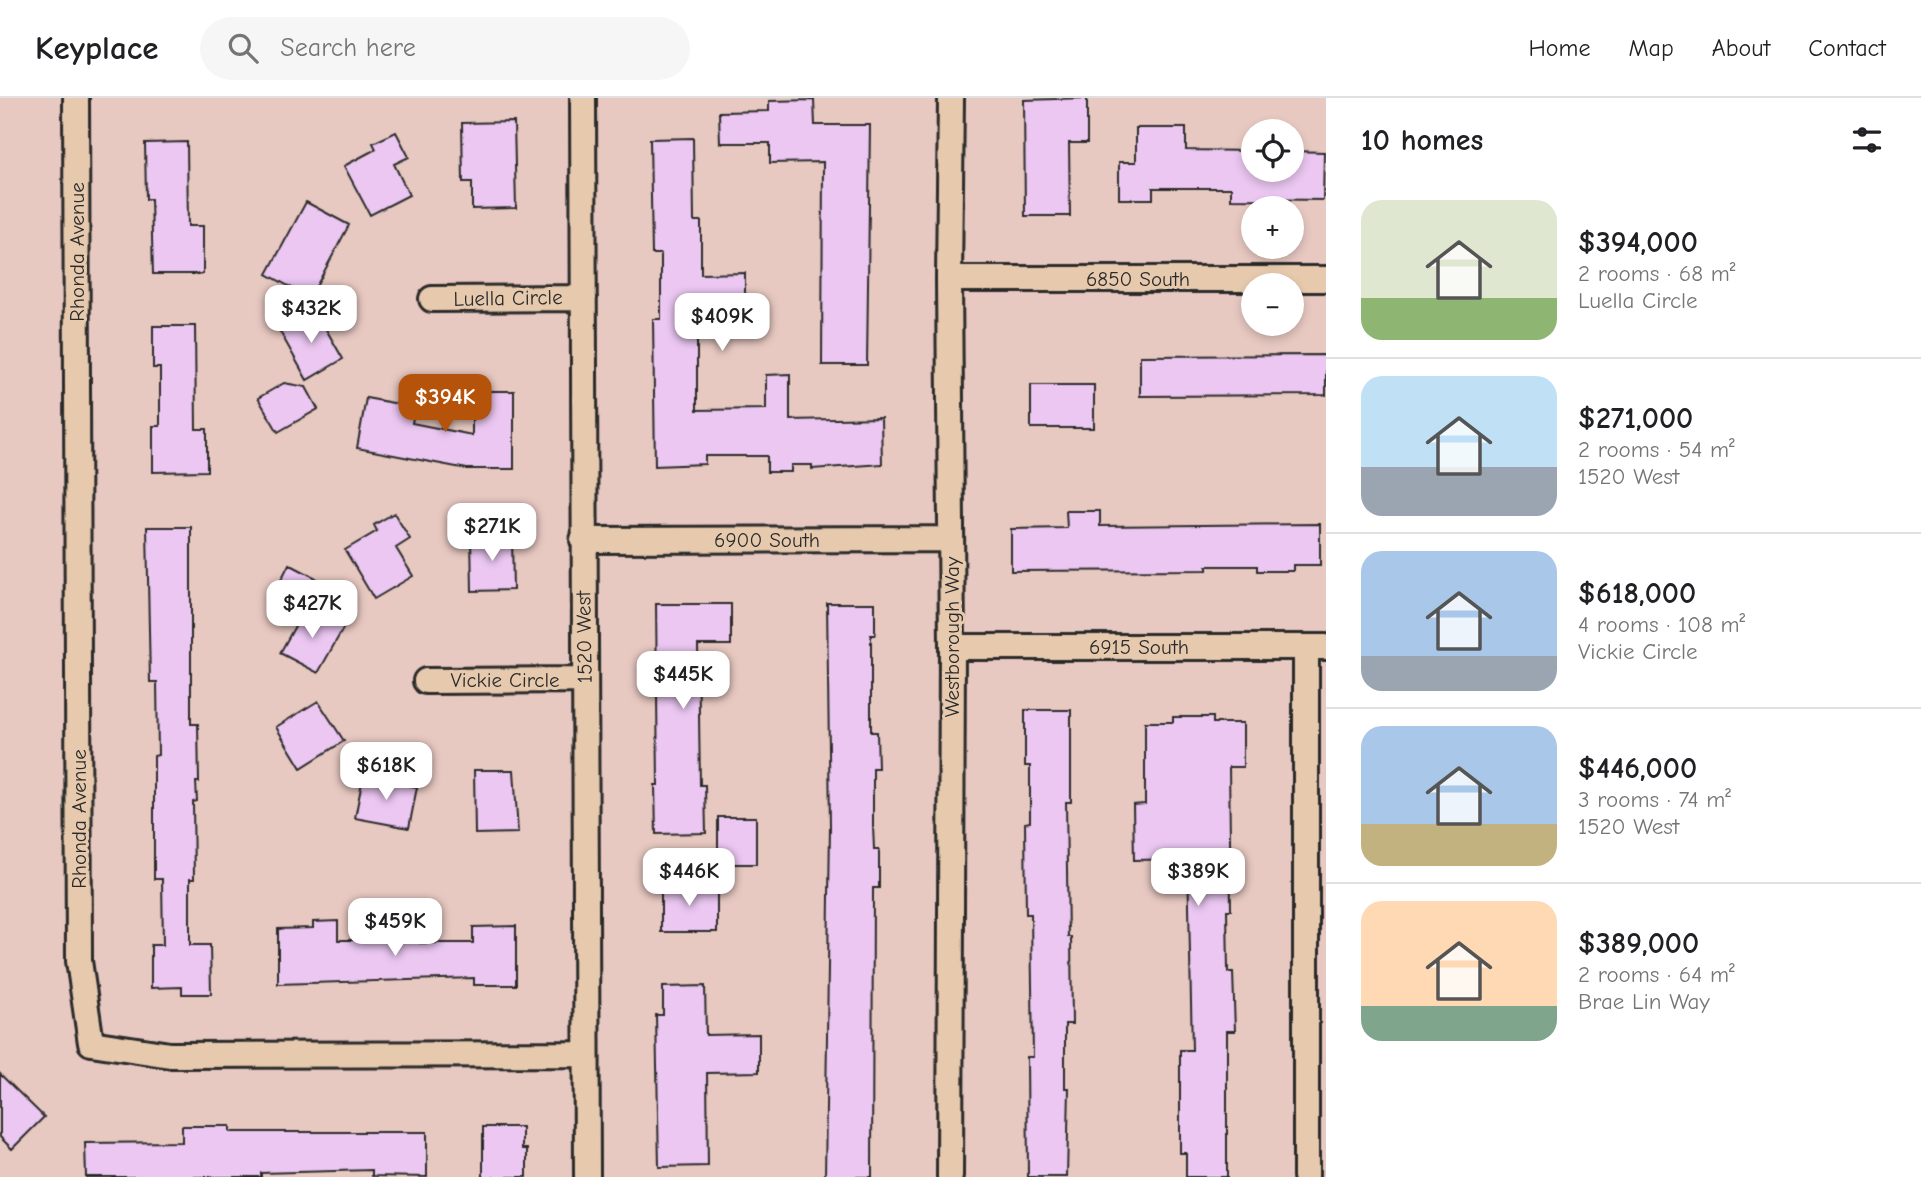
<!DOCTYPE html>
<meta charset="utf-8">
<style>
body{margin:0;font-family:"Comic Neue",sans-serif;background:#f6f6f6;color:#202124;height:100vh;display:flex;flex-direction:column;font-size:26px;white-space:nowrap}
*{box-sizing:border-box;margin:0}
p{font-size:23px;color:#757577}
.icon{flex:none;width:38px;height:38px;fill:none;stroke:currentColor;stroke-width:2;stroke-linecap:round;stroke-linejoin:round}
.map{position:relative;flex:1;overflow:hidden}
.details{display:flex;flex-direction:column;background:#fff;width:595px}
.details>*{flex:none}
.tools{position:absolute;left:1241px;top:21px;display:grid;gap:14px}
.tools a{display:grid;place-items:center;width:63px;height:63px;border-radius:50%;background:#fff;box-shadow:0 4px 10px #0003;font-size:35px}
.price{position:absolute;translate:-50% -60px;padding:0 16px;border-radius:14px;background:#fff;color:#222;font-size:23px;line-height:46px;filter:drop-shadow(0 2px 4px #0008)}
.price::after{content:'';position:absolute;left:50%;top:42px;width:21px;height:16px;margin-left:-10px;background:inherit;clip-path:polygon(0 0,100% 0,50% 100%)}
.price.current{background:#b45309;color:#fff}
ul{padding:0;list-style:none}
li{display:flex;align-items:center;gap:21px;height:175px;padding:0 35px}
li+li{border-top:2px solid #e0e0e0}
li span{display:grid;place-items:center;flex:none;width:196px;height:140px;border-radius:21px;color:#555}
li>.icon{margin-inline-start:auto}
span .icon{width:84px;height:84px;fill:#fffc;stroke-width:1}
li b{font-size:30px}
h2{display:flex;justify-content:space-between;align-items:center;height:84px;padding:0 35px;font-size:30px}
header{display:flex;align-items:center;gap:42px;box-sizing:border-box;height:98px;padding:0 35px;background:#fff;border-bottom:2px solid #e0e0e0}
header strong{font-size:33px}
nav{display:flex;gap:38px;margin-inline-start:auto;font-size:24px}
.search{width:490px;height:63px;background:#f6f6f6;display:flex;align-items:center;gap:18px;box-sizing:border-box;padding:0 24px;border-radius:38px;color:#757577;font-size:26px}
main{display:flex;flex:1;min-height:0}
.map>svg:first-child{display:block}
.building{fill:#ebc7f2;stroke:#2b2b2b;stroke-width:2}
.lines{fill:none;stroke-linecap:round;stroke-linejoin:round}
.street-casing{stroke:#2b2b2b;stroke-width:30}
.street{stroke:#e7caae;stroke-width:24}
.labels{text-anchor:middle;stroke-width:6;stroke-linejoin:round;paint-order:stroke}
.street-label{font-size:21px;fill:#2b2b2b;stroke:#e7caae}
</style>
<header>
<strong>Keyplace</strong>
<div class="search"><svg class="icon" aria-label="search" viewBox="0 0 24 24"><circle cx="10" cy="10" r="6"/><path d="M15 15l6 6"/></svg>Search here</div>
<nav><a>Home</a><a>Map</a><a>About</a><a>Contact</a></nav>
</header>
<main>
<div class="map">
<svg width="1326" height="1079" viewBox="0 0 1326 1079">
<rect width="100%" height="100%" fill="#e8c9c2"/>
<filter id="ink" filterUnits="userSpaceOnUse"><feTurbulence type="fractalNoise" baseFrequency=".0143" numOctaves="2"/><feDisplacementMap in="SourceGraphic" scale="14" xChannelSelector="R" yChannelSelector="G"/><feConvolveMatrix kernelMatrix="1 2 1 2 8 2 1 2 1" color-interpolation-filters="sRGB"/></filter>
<g filter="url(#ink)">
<path class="building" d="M 1087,0 L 1087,45 L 1069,45 L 1070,118 L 1025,118 L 1024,2 Z
M 814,2 L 815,27 L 870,27 L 867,267 L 822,267 L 823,64 L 770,65 L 770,45 L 720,45 L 719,14 L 769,13 L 769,3 Z
M 514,24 L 516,110 L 472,111 L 472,84 L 463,84 L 462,25 Z
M 1136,30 L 1186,30 L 1186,52 L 1253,53 L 1253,72 L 1292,72 L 1292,53 L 1324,54 L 1323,102 L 1231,101 L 1231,90 L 1153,90 L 1153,101 L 1119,101 L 1119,64 L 1136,64 Z
M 396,34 L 409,59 L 394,66 L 409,97 L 370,117 L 344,68 L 376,51 L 373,45 Z
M 693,40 L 694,123 L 701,123 L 701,176 L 745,175 L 745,204 L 697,205 L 697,312 L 766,311 L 766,277 L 790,276 L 790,322 L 881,320 L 882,366 L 812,371 L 812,367 L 791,367 L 791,374 L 767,374 L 767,358 L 705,358 L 705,366 L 655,368 L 653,221 L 661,221 L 661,156 L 652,156 L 650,41 Z
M 187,44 L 188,128 L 203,128 L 203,176 L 153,176 L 151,101 L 146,101 L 145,45 Z
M 306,104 L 349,127 L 310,200 L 267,176 Z
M 315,212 L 343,261 L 307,282 L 279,232 Z
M 153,228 L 195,228 L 196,331 L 207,331 L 207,373 L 153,374 L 153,328 L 160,328 L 160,270 L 153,270 Z
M 1326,257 L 1326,297 L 1140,298 L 1140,258 Z
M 284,285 L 306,289 L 318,311 L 278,334 L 258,300 Z
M 1031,287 L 1094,287 L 1094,330 L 1031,330 Z
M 472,293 L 514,293 L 514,371 L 467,371 L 357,350 L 366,300 L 415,309 L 412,325 L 472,337 Z
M 1066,413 L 1100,413 L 1100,428 L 1320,426 L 1320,467 L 1293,467 L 1293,473 L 1257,473 L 1257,468 L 1207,468 L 1207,472 L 1011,473 L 1011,431 L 1067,430 Z
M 394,415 L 410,441 L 396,450 L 413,478 L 374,501 L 345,452 L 377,433 L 374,427 Z
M 147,429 L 191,429 L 191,626 L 198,626 L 199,684 L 196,684 L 197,703 L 193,704 L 194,781 L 190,781 L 190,847 L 210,847 L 211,896 L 182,896 L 182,889 L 151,890 L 151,847 L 163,847 L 162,781 L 154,781 L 154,658 L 158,657 L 157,584 L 150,584 Z
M 512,437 L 513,492 L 472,493 L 471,438 Z
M 289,466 L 316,480 L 304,504 L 277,490 Z
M 827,505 L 875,505 L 875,537 L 871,537 L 871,634 L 877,634 L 878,670 L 873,670 L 873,728 L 874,751 L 879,751 L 879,790 L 873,790 L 872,1079 L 825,1079 L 830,728 Z
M 656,506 L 731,506 L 731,547 L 698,547 L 700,687 L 705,687 L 706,735 L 656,736 L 655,687 L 658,687 Z
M 306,508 L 344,529 L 318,575 L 280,555 Z
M 318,603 L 344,643 L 301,670 L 276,629 Z
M 1025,612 L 1071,612 L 1071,704 L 1066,704 L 1068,839 L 1071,839 L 1072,926 L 1065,926 L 1065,990 L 1069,990 L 1067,1079 L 1028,1079 L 1027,959 L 1033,959 L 1031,816 L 1026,816 L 1025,725 L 1030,724 L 1030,668 L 1025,668 Z
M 1173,619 L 1213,619 L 1213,625 L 1243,625 L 1243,669 L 1229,669 L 1231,812 L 1227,812 L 1228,874 L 1233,874 L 1235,933 L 1227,933 L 1227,1079 L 1186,1079 L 1186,1055 L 1180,1055 L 1180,952 L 1192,952 L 1188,761 L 1134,762 L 1133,707 L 1145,706 L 1145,624 L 1173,624 Z
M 474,672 L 514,672 L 518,735 L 475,736 Z
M 363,679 L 417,689 L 409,730 L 355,720 Z
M 718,719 L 756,719 L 756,766 L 718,766 Z
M 717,785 L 717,834 L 661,834 L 661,787 Z
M 338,823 L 338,842 L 420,842 L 420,845 L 473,845 L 473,829 L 516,828 L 516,887 L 474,887 L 474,880 L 278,886 L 278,831 L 313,830 L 313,824 Z
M 705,888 L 706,937 L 759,936 L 759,974 L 707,975 L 708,1068 L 659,1069 L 656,917 L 663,917 L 663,889 Z
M 0,976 L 44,1019 L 12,1051 L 0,1039 Z
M 182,1028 L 230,1028 L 230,1034 L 427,1034 L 427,1079 L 372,1078 L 372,1072 L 261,1075 L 261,1079 L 86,1079 L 85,1045 L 182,1044 Z
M 483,1029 L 522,1029 L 522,1051 L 527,1051 L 527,1079 L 483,1079 Z"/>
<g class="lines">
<defs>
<path id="street" d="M 76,0 L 79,863 L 91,945 L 170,957 L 586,956
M 583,0 L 587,1079
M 949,181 L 1326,181
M 432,201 L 584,200
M 583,442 L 951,441
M 952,549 L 1326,549
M 426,583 L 584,582
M 950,1079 L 952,549 L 949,181 L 951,0
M 1306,1079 L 1306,549"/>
</defs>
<use href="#street" class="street-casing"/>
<use href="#street" class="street"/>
</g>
</g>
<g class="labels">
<g class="street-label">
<text transform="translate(77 154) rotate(-90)" y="7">Rhonda Avenue</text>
<text x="1138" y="188">6850 South</text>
<text transform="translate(508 200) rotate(-1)" y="7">Luella Circle</text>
<text x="767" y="449">6900 South</text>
<text transform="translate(584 539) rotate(-91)" y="7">1520 West</text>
<text transform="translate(952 539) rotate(-90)" y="7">Westborough Way</text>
<text x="1139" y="556">6915 South</text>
<text x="505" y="589">Vickie Circle</text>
<text transform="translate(79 721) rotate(-90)" y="7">Rhonda Avenue</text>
</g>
</g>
</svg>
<div class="tools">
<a><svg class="icon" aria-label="locate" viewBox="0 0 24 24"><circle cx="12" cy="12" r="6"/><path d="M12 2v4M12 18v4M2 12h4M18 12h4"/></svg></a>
<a>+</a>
<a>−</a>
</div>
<b class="price" style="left:311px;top:247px">$432K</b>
<b class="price" style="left:722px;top:255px">$409K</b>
<b class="price current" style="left:445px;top:336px">$394K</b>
<b class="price" style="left:492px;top:465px">$271K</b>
<b class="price" style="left:312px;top:542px">$427K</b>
<b class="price" style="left:683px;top:613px">$445K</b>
<b class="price" style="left:386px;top:704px">$618K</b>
<b class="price" style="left:689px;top:810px">$446K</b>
<b class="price" style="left:1198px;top:810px">$389K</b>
<b class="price" style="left:395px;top:860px">$459K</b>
</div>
<section class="details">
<h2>10 homes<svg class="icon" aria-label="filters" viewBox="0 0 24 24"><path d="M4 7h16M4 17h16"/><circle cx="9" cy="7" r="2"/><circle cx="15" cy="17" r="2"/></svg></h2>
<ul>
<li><span style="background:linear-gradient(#dfe7d0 70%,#8fb573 0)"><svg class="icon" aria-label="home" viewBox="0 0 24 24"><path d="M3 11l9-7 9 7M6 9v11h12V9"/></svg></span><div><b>$394,000</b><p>2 rooms · 68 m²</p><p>Luella Circle</p></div></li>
<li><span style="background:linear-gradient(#bfe0f5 65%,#9aa5b1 0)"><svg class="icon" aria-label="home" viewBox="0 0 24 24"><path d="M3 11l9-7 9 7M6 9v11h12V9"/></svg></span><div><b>$271,000</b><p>2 rooms · 54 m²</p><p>1520 West</p></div></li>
<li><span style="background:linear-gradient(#a9c7e8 75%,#9aa5b1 0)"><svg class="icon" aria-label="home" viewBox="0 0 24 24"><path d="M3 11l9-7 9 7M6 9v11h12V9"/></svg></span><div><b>$618,000</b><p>4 rooms · 108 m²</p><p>Vickie Circle</p></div></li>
<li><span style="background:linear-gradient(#a9c7e8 70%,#c2b280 0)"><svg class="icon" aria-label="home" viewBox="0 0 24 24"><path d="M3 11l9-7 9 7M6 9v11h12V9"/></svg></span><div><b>$446,000</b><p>3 rooms · 74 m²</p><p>1520 West</p></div></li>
<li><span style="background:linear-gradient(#ffd9b3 75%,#7fa58c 0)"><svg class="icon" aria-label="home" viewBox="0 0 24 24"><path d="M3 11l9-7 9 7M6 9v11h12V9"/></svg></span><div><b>$389,000</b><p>2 rooms · 64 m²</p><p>Brae Lin Way</p></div></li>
</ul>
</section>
</main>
